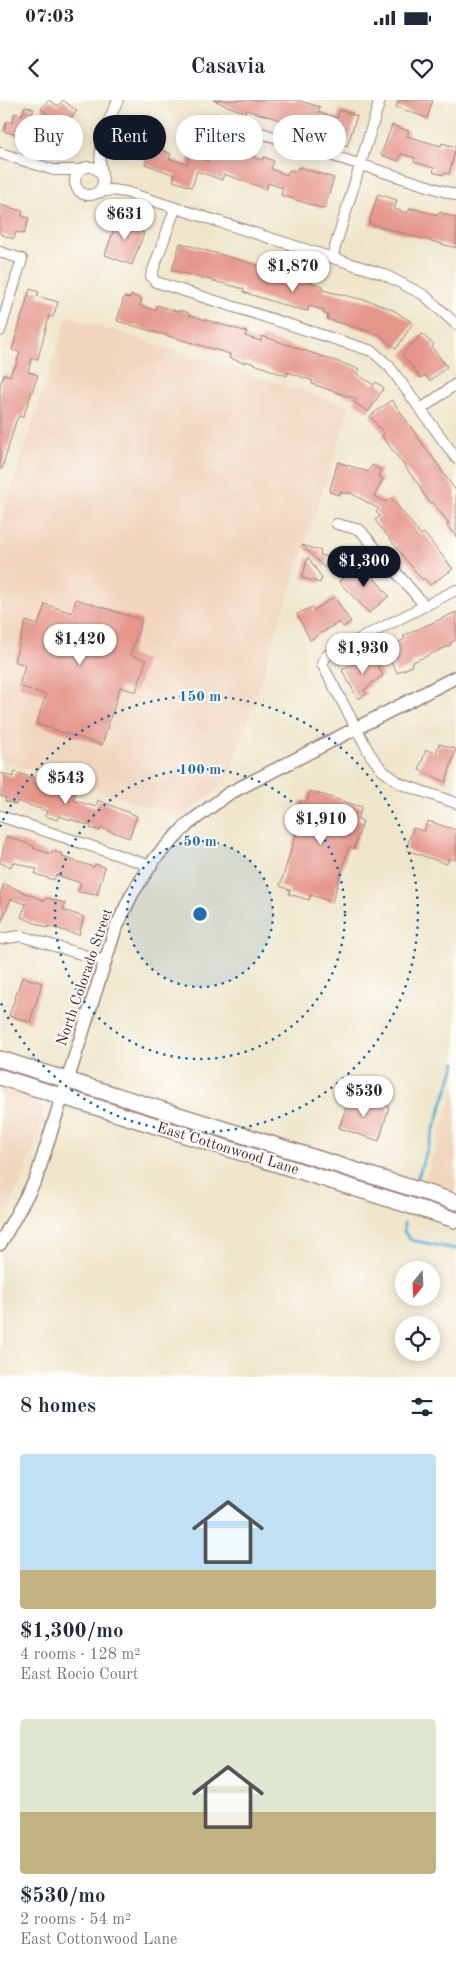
<!DOCTYPE html>
<meta charset="utf-8">
<style>
body{margin:0;font-family:"Old Standard TT",serif;background:#f6f6f7;color:#1f2937;height:100vh;display:flex;flex-direction:column;font-size:19px;white-space:nowrap}
*{box-sizing:border-box;margin:0}
p{font-size:16px;color:#747a83}
.icon{flex:none;width:28px;height:28px;fill:none;stroke:currentColor;stroke-width:2;stroke-linecap:round;stroke-linejoin:round}
.map{position:relative;height:1277px;overflow:hidden}
.sheet{display:flex;flex-direction:column;background:#fff;flex:1}
.sheet>*{flex:none}
.top-card{position:absolute;left:15px;top:15px;width:426px;height:45px;display:flex;gap:10px}
.needle{width:32px;rotate:198deg}
.controls{position:absolute;left:395px;top:1161px;display:grid;gap:10px}
.controls a{display:grid;place-items:center;width:45px;height:45px;border-radius:50%;background:#fff;box-shadow:0 2px 12px #0003;font-size:25px}
.price{position:absolute;translate:-50% -42px;padding:0 11px;border-radius:18px;background:#fff;color:#222;font-size:16px;line-height:32px;filter:drop-shadow(0 1px 2px #0008)}
.price::after{content:'';position:absolute;left:50%;top:30px;width:15px;height:11px;margin-left:-8px;background:inherit;clip-path:polygon(0 0,100% 0,50% 100%)}
.price.current{background:#111827;color:#fff}
ul{padding:0;list-style:none}
li{display:grid;align-content:center;gap:10px;height:265px;padding:0 20px}
li span{display:grid;place-items:center;height:155px;border-radius:5px;color:#555}
li>.icon{margin-inline-start:auto}
span .icon{width:90px;height:90px;fill:#fffc;stroke-width:1}
li b{font-size:21px}
h2{display:flex;justify-content:space-between;align-items:center;height:60px;padding:0 20px;font-size:21px}
.chip{padding:0 18px;border-radius:22px;background:#fff;box-shadow:0 2px 12px #0003;font-size:18px;line-height:45px}
.chip.current{background:#111827;color:#fff}
.status{display:flex;justify-content:space-between;align-items:center;height:35px;padding:0 25px;background:#fff;direction:ltr}
.status svg{height:14px;fill:currentColor}
header{display:flex;justify-content:space-between;align-items:center;height:65px;padding:0 20px;background:#fff;font-size:22px;font-weight:600}
.map>svg:first-child{display:block}
.built{fill:#f1d5bd}
.lines{fill:none;stroke-linecap:round;stroke-linejoin:round}
.stream{stroke:#59aed5;stroke-width:3}
.building{fill:#e5958a}
.minor-casing{stroke:#9c827a;stroke-width:12}
.tertiary-casing{stroke:#9c827a;stroke-width:15}
.secondary-casing{stroke:#9c827a;stroke-width:18}
.minor{stroke:#fff;stroke-width:10}
.tertiary{stroke:#fff;stroke-width:12}
.secondary{stroke:#fff;stroke-width:15}
.ring{fill:none;stroke:#1f6fb2;stroke-width:2.5;stroke-dasharray:2.5 5}
.labels{text-anchor:middle;stroke-width:4;stroke-linejoin:round;paint-order:stroke}
.street-label{font-size:15px;fill:#4a1f2b;stroke:#fdfcf7}
.centre{fill:#1f6fb2;stroke:#fdfcf7;stroke-width:2.5}
.ring-label{font-size:15px;text-anchor:middle;font-weight:bold;fill:#1f6fb2;stroke:#fdfcf7;stroke-width:4;stroke-linejoin:round;paint-order:stroke}
</style>
<div class="status"><b>07:03</b><svg viewBox="0 0 49 12"><path d="M0 12V9h3v3zM5 12V6h3v6zM10 12V3h3v9zM15 12V0h3v12zM26 1h20v11H26zM47 4h2v5h-2z"/></svg></div>
<header><svg class="icon" aria-label="back" viewBox="0 0 24 24"><path d="M15 5l-7 7 7 7"/></svg>Casavia<svg class="icon" aria-label="heart" viewBox="0 0 24 24"><path d="M12 20l-8-8c-3-5 5-10 8-4 3-6 11-1 8 4z"/></svg></header>
<div class="map">
<svg width="456" height="1277" viewBox="0 0 456 1277">
<rect width="100%" height="100%" fill="#fdfcf7"/>
<filter id="ink" filterUnits="userSpaceOnUse"><feTurbulence type="fractalNoise" baseFrequency=".02" numOctaves="2"/><feDisplacementMap in="SourceGraphic" scale="10" xChannelSelector="R" yChannelSelector="G"/><feConvolveMatrix kernelMatrix="1 2 1 2 8 2 1 2 1" color-interpolation-filters="sRGB"/></filter>
<filter id="wash" filterUnits="userSpaceOnUse"><feTurbulence type="fractalNoise" baseFrequency=".0096" numOctaves="4" result="noise"/><feDisplacementMap in="SourceGraphic" scale="20" xChannelSelector="R" yChannelSelector="G"/><feGaussianBlur stdDeviation="1.12" result="paint"/><feColorMatrix in="noise" values="0 0 0 0 0 0 0 0 0 0 0 0 0 0 0 0 0 1.4 0 .05"/><feComposite in="paint" operator="in"/></filter>
<g filter="url(#wash)">
<rect width="100%" height="100%" fill="#efe6ca"/>
<path class="built" d="M 68,216 L 350,306 L 227,684 L 205,698 L 182,717 L 0,660 L 0,425 Z
M 456,984 L 456,1097 L 423,1086 Z
M 0,987 L 33,998 L 42,1008 L 43,1017 L 25,1074 L 0,1127 Z"/>
<g class="lines">
<path class="stream" d="M 417,1080 L 456,963
M 404,1123 L 404,1132 L 411,1140 L 456,1149"/>
</g>
<g id="blocks">
<path class="building" d="M 49,0 L 58,6 L 63,0 L 77,11 L 63,27 L 41,9 Z
M 213,0 L 297,0 L 320,7 L 318,12 L 337,18 L 340,10 L 357,16 L 347,46 L 330,40 L 332,33 L 312,27 L 310,32 L 300,29 L 301,26 L 246,10 L 245,13 Z
M 399,0 L 433,0 L 427,18 L 396,7 Z
M 25,6 L 34,9 L 25,38 L 4,31 L 7,21 L 12,23 L 15,13 L 22,15 Z
M 392,25 L 409,31 L 407,36 L 441,46 L 442,43 L 456,47 L 449,74 L 444,73 L 443,75 L 433,72 L 434,68 L 414,62 L 415,58 L 401,54 L 398,61 L 381,55 Z
M 153,40 L 164,44 L 162,50 L 171,54 L 169,59 L 187,64 L 189,56 L 208,61 L 212,49 L 221,52 L 223,45 L 262,60 L 264,57 L 274,61 L 271,69 L 287,75 L 289,70 L 296,72 L 298,67 L 334,78 L 324,109 L 281,95 L 283,88 L 268,83 L 266,89 L 224,74 L 222,80 L 197,71 L 192,87 L 173,81 L 175,75 L 145,64 Z
M 378,94 L 397,100 L 394,109 L 408,113 L 410,108 L 438,115 L 439,112 L 456,118 L 456,148 L 369,124 Z
M 0,105 L 23,111 L 22,116 L 29,118 L 24,134 L 16,132 L 14,139 L 0,134 Z
M 118,117 L 144,125 L 142,132 L 144,133 L 132,165 L 105,155 Z
M 180,143 L 261,166 L 260,169 L 285,178 L 286,175 L 323,186 L 322,190 L 373,202 L 393,210 L 413,223 L 396,249 L 380,235 L 327,219 L 328,215 L 323,213 L 324,210 L 309,206 L 308,211 L 293,208 L 243,192 L 244,189 L 172,170 Z
M 30,189 L 39,192 L 37,196 L 58,202 L 53,217 L 49,216 L 38,259 L 32,258 L 28,272 L 38,275 L 23,317 L 19,316 L 16,321 L 2,369 L 0,368 L 0,286 L 4,274 L 10,276 L 13,268 L 15,268 L 20,252 L 12,250 Z
M 131,195 L 142,199 L 140,206 L 155,210 L 157,205 L 179,212 L 179,210 L 189,213 L 189,215 L 247,232 L 245,236 L 261,241 L 262,236 L 359,269 L 357,274 L 374,285 L 376,282 L 384,288 L 368,312 L 354,302 L 356,299 L 312,284 L 313,281 L 288,272 L 287,276 L 246,261 L 245,263 L 229,258 L 230,254 L 117,221 L 124,197 L 130,198 Z
M 422,234 L 434,245 L 432,247 L 447,267 L 430,281 L 425,275 L 421,278 L 402,254 Z
M 392,300 L 456,391 L 456,437 L 447,425 L 449,423 L 432,402 L 430,403 L 420,389 L 421,388 L 382,336 L 384,334 L 370,316 Z
M 338,362 L 368,372 L 372,365 L 381,370 L 378,376 L 383,379 L 374,396 L 386,402 L 391,398 L 421,435 L 424,433 L 453,469 L 430,485 L 424,478 L 422,480 L 375,420 L 380,416 L 376,412 L 379,409 L 349,392 L 348,394 L 340,392 L 339,395 L 329,392 Z
M 302,445 L 321,451 L 320,455 L 328,457 L 325,468 Z
M 308,457 L 322,478 L 320,483 L 302,478 Z
M 360,461 L 389,496 L 369,513 L 339,482 Z
M 334,497 L 351,522 L 343,527 L 339,522 L 310,540 L 297,514 L 312,507 L 314,510 Z
M 76,499 L 142,520 L 130,555 L 146,560 L 136,592 L 120,587 L 102,645 L 36,624 L 46,595 L 19,586 L 25,565 L 14,561 L 26,521 L 38,525 L 45,504 L 72,513 Z
M 456,512 L 456,540 L 450,543 L 451,545 L 411,563 L 412,566 L 397,573 L 385,549 L 405,539 L 403,536 Z
M 371,553 L 383,576 L 370,584 L 371,586 L 364,590 L 367,594 L 358,599 L 342,570 Z
M 439,644 L 456,649 L 446,682 L 419,670 L 426,650 L 436,653 Z
M 15,672 L 34,678 L 33,683 L 54,690 L 55,687 L 76,693 L 73,700 L 96,707 L 98,700 L 137,716 L 129,738 L 101,728 L 100,731 L 90,728 L 91,726 L 59,716 L 57,720 L 45,716 L 47,711 L 17,701 L 16,705 L 5,701 L 6,698 L 0,696 L 0,673 L 13,677 Z
M 310,691 L 362,707 L 358,719 L 363,721 L 354,749 L 349,747 L 332,802 L 311,795 L 309,800 L 289,794 L 290,790 L 280,786 L 297,731 L 292,729 L 301,700 L 306,702 Z
M 428,721 L 456,730 L 456,760 L 449,758 L 447,764 L 406,750 L 413,728 L 424,731 Z
M 6,736 L 34,746 L 33,748 L 51,754 L 52,751 L 63,754 L 62,757 L 94,767 L 95,764 L 105,767 L 97,795 L 78,792 L 81,783 L 56,775 L 54,780 L 35,774 L 37,769 L 13,762 L 11,767 L 0,763 Z
M 4,784 L 45,801 L 46,798 L 65,803 L 63,810 L 84,817 L 79,835 L 48,826 L 48,828 L 21,817 L 26,804 L 11,799 L 0,825 L 0,796 Z
M 22,877 L 42,883 L 30,922 L 9,916 Z
M 350,995 L 389,1007 L 379,1041 L 339,1028 Z"/>
</g>
</g>
<g filter="url(#ink)">
<use href="#blocks" fill-opacity="0" stroke="#9c827a" stroke-width="1"/>
<g class="lines">
<defs>
<path id="minor" d="M 196,21 L 217,19 L 456,95
M 0,53 L 54,70 L 80,70
M75 81a14 14 0 1 1 28 0a14 14 0 1 1-28 0Z
M 102,74 C 96,48 107,23 118,0
M 96,93 L 111,90 L 126,92 L 383,174 L 424,195 L 456,224
M 175,109 L 151,176 L 156,182 L 372,251 L 389,266 L 456,358
M 0,152 L 22,159 L 0,231
M 332,157 L 380,0
M 421,309 L 456,284
M 337,424 L 360,430 L 425,506
M 456,490 L 326,556 L 322,564 L 370,654 L 382,670 L 401,684 L 456,703
M 0,716 L 151,766
M 0,839 L 21,836 L 104,861"/>
<path id="tertiary" d="M 0,1144 L 36,1079 L 115,830 L 132,794 L 156,757 L 188,724 L 228,694 L 456,577"/>
<path id="secondary" d="M 0,959 L 456,1102
M 0,977 L 456,1120"/>
</defs>
<use href="#minor" class="minor-casing"/>
<use href="#tertiary" class="tertiary-casing"/>
<use href="#secondary" class="secondary-casing"/>
<use href="#minor" class="minor"/>
<use href="#tertiary" class="tertiary"/>
<use href="#secondary" class="secondary"/>
</g>
</g>
<circle cx="200" cy="814" r="73" fill="#1f6fb2" fill-opacity=".12"/>
<g class="ring">
<circle cx="200" cy="814" r="73"/>
<circle cx="200" cy="814" r="145"/>
<path d="M0 727A218 218 0 1 1 0 901"/>
</g>
<g class="labels">
<g class="street-label">
<text transform="translate(84 877) rotate(-71)" y="5">North Colorado Street</text>
<text transform="translate(228 1048) rotate(17)" y="5">East Cottonwood Lane</text>
</g>
</g>
<circle cx="200" cy="814" r="8" class="centre"/>
<g class="ring-label">
<text x="200" y="601">150 m</text>
<text x="200" y="674">100 m</text>
<text x="200" y="746">50 m</text>
</g>
</svg>
<div class="controls">
<a><svg class="needle" viewBox="-14 -14 28 28"><path d="M0-13l5 13h-10z" fill="#e53935"/><path d="M0 13l5-13h-10z" fill="#747a83"/></svg></a>
<a><svg class="icon" aria-label="locate" viewBox="0 0 24 24"><circle cx="12" cy="12" r="6"/><path d="M12 2v4M12 18v4M2 12h4M18 12h4"/></svg></a>
</div>
<b class="price" style="left:125px;top:141px">$631</b>
<b class="price" style="left:293px;top:193px">$1,870</b>
<b class="price current" style="left:364px;top:488px">$1,300</b>
<b class="price" style="left:80px;top:566px">$1,420</b>
<b class="price" style="left:363px;top:575px">$1,930</b>
<b class="price" style="left:66px;top:705px">$543</b>
<b class="price" style="left:321px;top:746px">$1,910</b>
<b class="price" style="left:364px;top:1018px">$530</b>
<div class="top-card">
<a class="chip">Buy</a>
<a class="chip current">Rent</a>
<a class="chip">Filters</a>
<a class="chip">New</a>
</div>
</div>
<section class="sheet">
<h2>8 homes<svg class="icon" aria-label="filters" viewBox="0 0 24 24"><path d="M4 7h16M4 17h16"/><circle cx="9" cy="7" r="2"/><circle cx="15" cy="17" r="2"/></svg></h2>
<ul>
<li><span style="background:linear-gradient(#bfe0f5 75%,#c2b280 0)"><svg class="icon" aria-label="home" viewBox="0 0 24 24"><path d="M3 11l9-7 9 7M6 9v11h12V9"/></svg></span><div><b>$1,300/mo</b><p>4 rooms · 128 m²</p><p>East Rocio Court</p></div></li>
<li><span style="background:linear-gradient(#dfe7d0 60%,#c2b280 0)"><svg class="icon" aria-label="home" viewBox="0 0 24 24"><path d="M3 11l9-7 9 7M6 9v11h12V9"/></svg></span><div><b>$530/mo</b><p>2 rooms · 54 m²</p><p>East Cottonwood Lane</p></div></li>
</ul>
</section>
